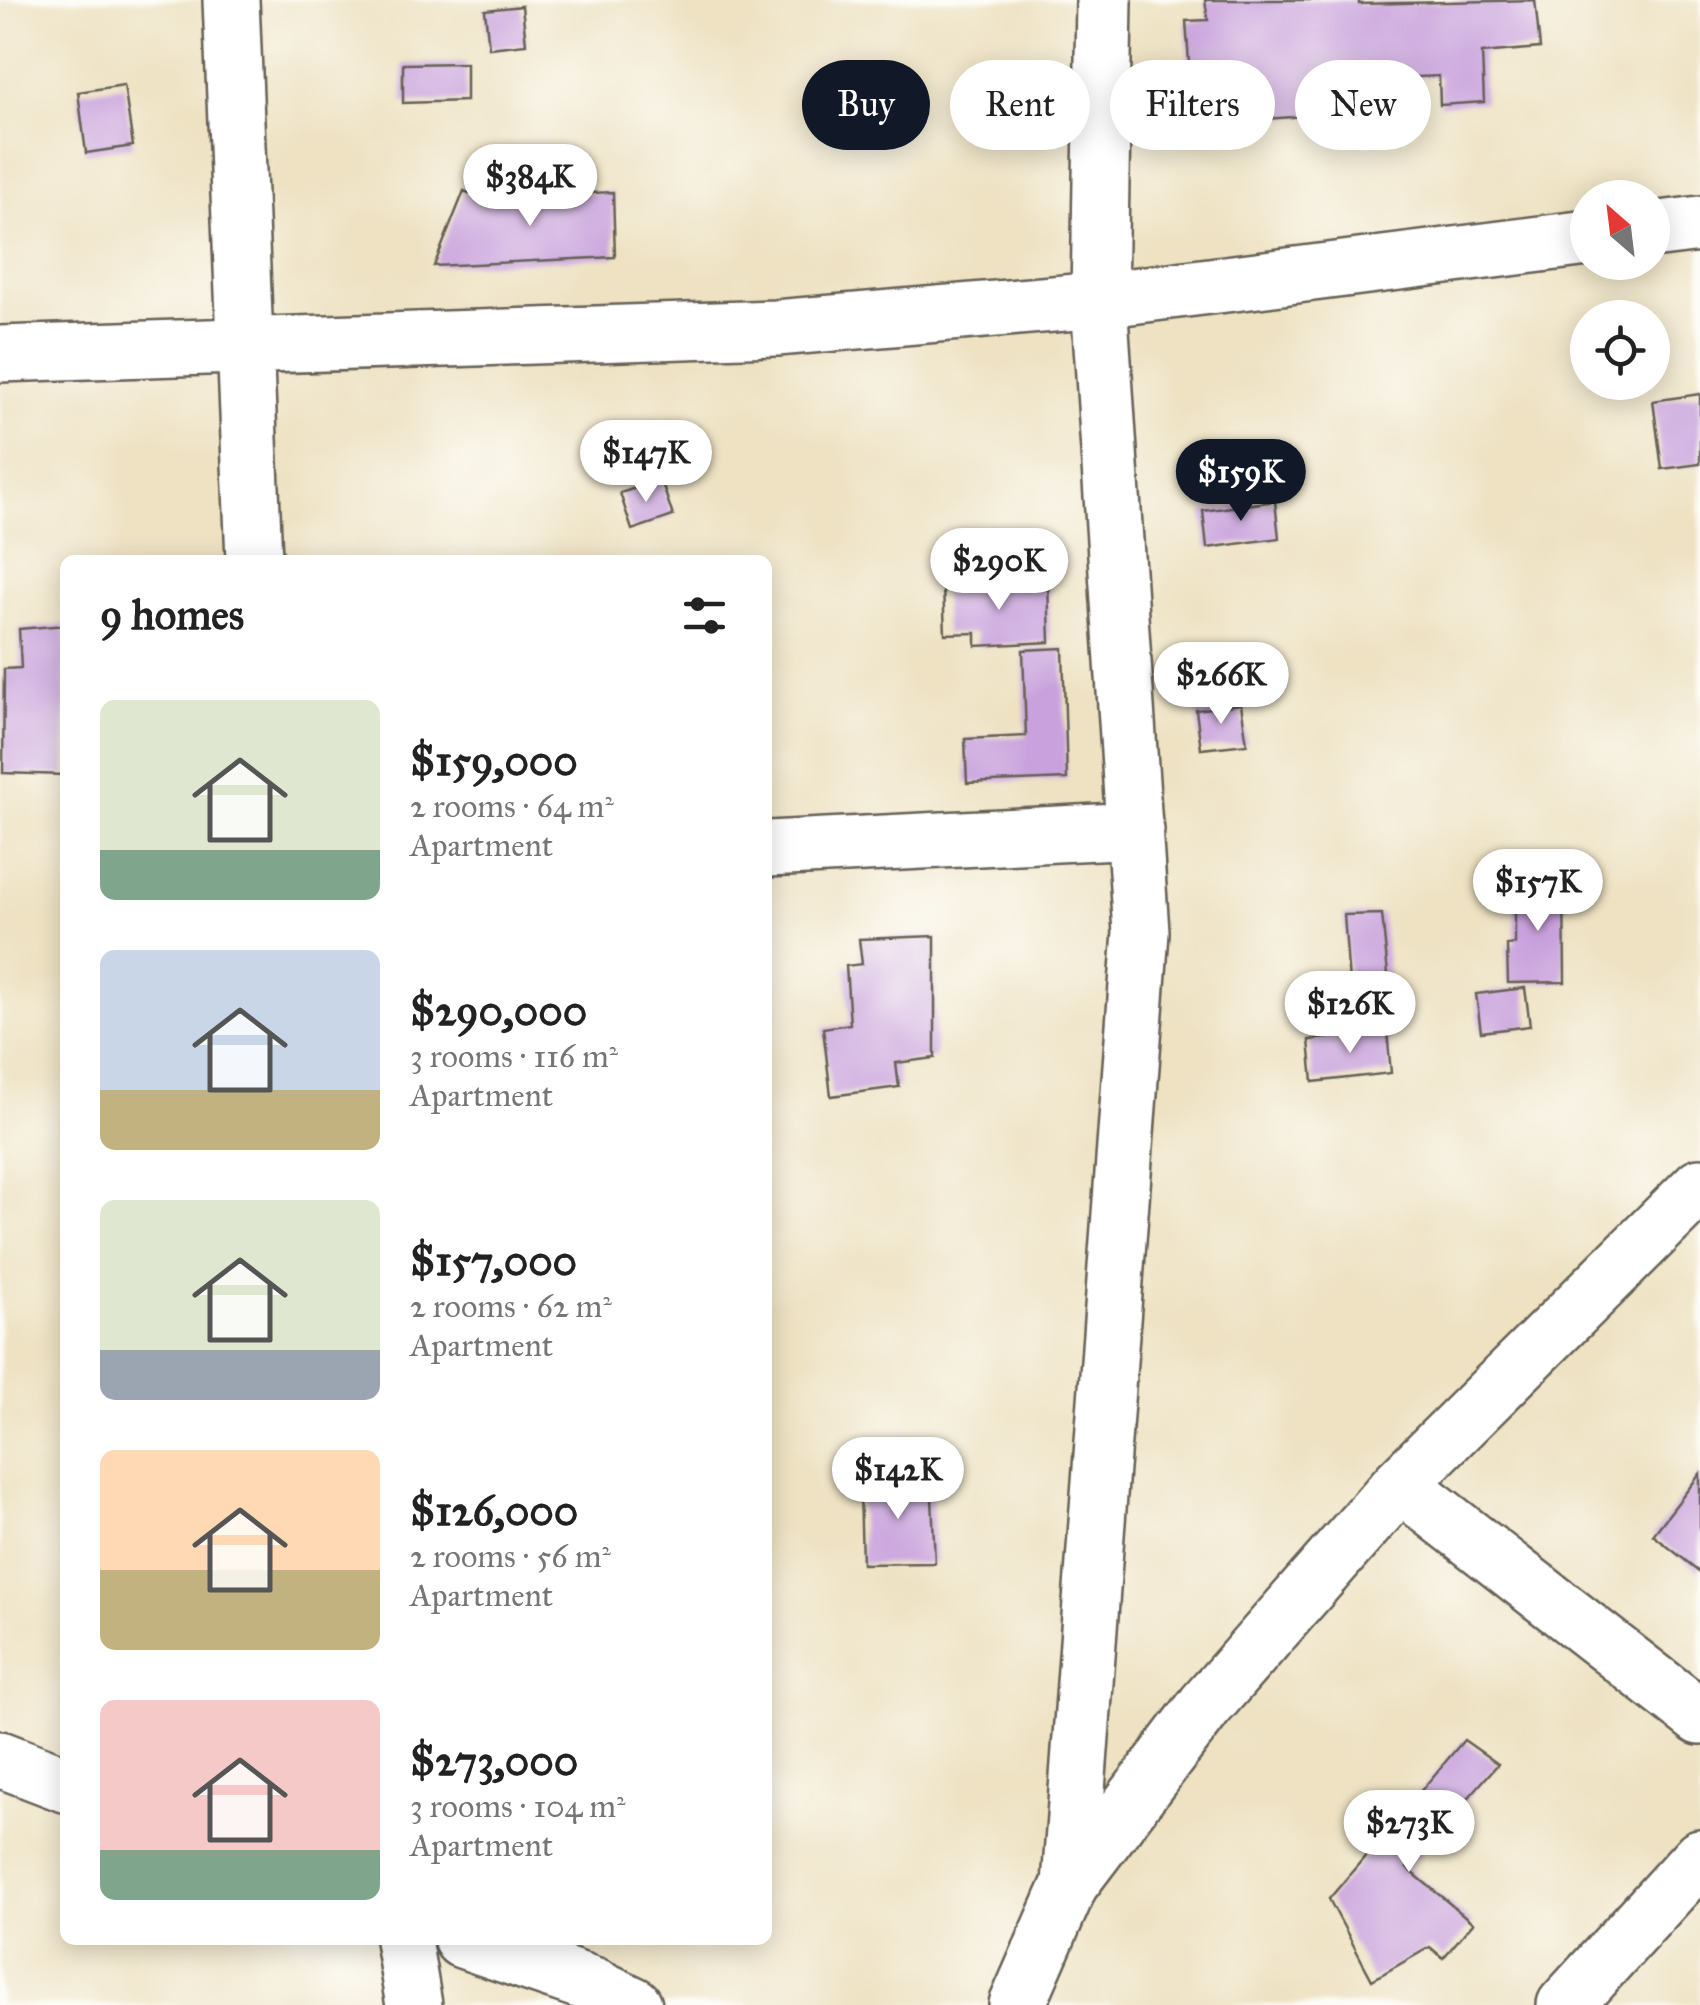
<!DOCTYPE html>
<meta charset="utf-8">
<style>
body{margin:0;font-family:"IM FELL Great Primer",serif;background:#f2f2f2;color:#222;height:100vh;display:flex;flex-direction:column;font-size:38px;white-space:nowrap}
*{box-sizing:border-box;margin:0}
p{font-size:32px;color:#767676}
.icon{flex:none;width:55px;height:55px;fill:none;stroke:currentColor;stroke-width:2;stroke-linecap:round;stroke-linejoin:round}
.map{position:relative;flex:1;overflow:hidden}
.drawer{position:absolute;left:60px;top:555px;width:712px;height:1390px;display:flex;flex-direction:column;background:#fff;border-radius:15px;box-shadow:0 5px 25px #0003}
.drawer>*{flex:none}
.banner{position:absolute;left:802px;top:60px;width:748px;height:90px;display:flex;gap:20px}
.needle{width:65px;rotate:332deg}
.fabs{position:absolute;left:1570px;top:180px;display:grid;gap:20px}
.fabs a{display:grid;place-items:center;width:100px;height:100px;border-radius:50%;background:#fff;box-shadow:0 5px 25px #0003;font-size:50px}
.price{position:absolute;translate:-50% -85px;padding:0 22px;border-radius:35px;background:#fff;color:#222;font-size:32px;line-height:65px;filter:drop-shadow(0 2px 5px #0008)}
.price::after{content:'';position:absolute;left:50%;top:60px;width:30px;height:22px;margin-left:-15px;background:inherit;clip-path:polygon(0 0,100% 0,50% 100%)}
.price.current{background:#111827;color:#fff}
ul{padding:0;list-style:none}
li{display:flex;align-items:center;gap:30px;height:250px;padding:0 40px}
li span{display:grid;place-items:center;flex:none;width:280px;height:200px;border-radius:15px;color:#555}
li>.icon{margin-inline-start:auto}
span .icon{width:120px;height:120px;fill:#fffc;stroke-width:1}
li b{font-size:42px}
h2{display:flex;justify-content:space-between;align-items:center;height:120px;padding:0 40px;font-size:42px}
.tag{padding:0 35px;border-radius:45px;background:#fff;box-shadow:0 5px 25px #0003;font-size:35px;line-height:90px}
.tag.current{background:#111827;color:#fff}
.map>svg:first-child{display:block}
.building{fill:#c9a2dd}
.lines{fill:none;stroke-linecap:round;stroke-linejoin:round}
.minor-casing{stroke:#666156;stroke-width:60}
.minor{stroke:#fff;stroke-width:55}
</style>
<div class="map">
<svg width="1700" height="2005" viewBox="0 0 1700 2005">
<rect width="100%" height="100%" fill="#fdfcf7"/>
<filter id="ink" filterUnits="userSpaceOnUse"><feTurbulence type="fractalNoise" baseFrequency=".01" numOctaves="2"/><feDisplacementMap in="SourceGraphic" scale="20" xChannelSelector="R" yChannelSelector="G"/><feConvolveMatrix kernelMatrix="1 2 1 2 8 2 1 2 1" color-interpolation-filters="sRGB"/></filter>
<filter id="wash" filterUnits="userSpaceOnUse"><feTurbulence type="fractalNoise" baseFrequency=".0048" numOctaves="4" result="noise"/><feDisplacementMap in="SourceGraphic" scale="40" xChannelSelector="R" yChannelSelector="G"/><feGaussianBlur stdDeviation="2.25" result="paint"/><feColorMatrix in="noise" values="0 0 0 0 0 0 0 0 0 0 0 0 0 0 0 0 0 1.4 0 .05"/><feComposite in="paint" operator="in"/></filter>
<g filter="url(#wash)">
<rect width="100%" height="100%" fill="#eee2c3"/>
<g id="blocks">
<path class="building" d="M 1205,0 L 1359,0 L 1359,4 L 1535,0 L 1540,48 L 1482,53 L 1484,102 L 1440,105 L 1439,76 L 1352,80 L 1357,133 L 1321,137 L 1318,115 L 1224,122 L 1222,102 L 1192,104 L 1186,21 L 1208,20 Z
M 522,6 L 526,44 L 489,48 L 485,10 Z
M 466,63 L 466,101 L 403,103 L 403,64 Z
M 124,85 L 133,146 L 86,153 L 78,92 Z
M 464,191 L 480,198 L 613,192 L 615,257 L 434,266 Z
M 1700,394 L 1700,464 L 1662,469 L 1653,401 Z
M 661,480 L 673,516 L 632,530 L 620,493 Z
M 1275,501 L 1279,538 L 1207,548 L 1203,511 Z
M 1048,583 L 1050,642 L 976,646 L 976,633 L 945,634 L 943,588 Z
M 65,625 L 65,775 L 3,773 L 4,669 L 21,668 L 19,629 Z
M 1063,648 L 1067,779 L 967,783 L 965,739 L 1026,736 L 1023,650 Z
M 1241,704 L 1247,744 L 1201,749 L 1196,710 Z
M 1564,882 L 1565,982 L 1508,983 L 1507,945 L 1515,944 L 1515,883 Z
M 1382,914 L 1391,1005 L 1351,1010 L 1344,915 Z
M 935,936 L 935,1058 L 896,1063 L 899,1087 L 831,1096 L 823,1028 L 850,1024 L 846,966 L 862,964 L 859,939 Z
M 1525,988 L 1530,1026 L 1481,1032 L 1476,994 Z
M 1387,1031 L 1391,1073 L 1313,1082 L 1309,1040 Z
M 1700,1474 L 1700,1572 L 1653,1535 Z
M 931,1476 L 935,1563 L 862,1564 L 860,1487 L 893,1487 L 893,1477 Z
M 1464,1740 L 1498,1764 L 1407,1868 L 1473,1923 L 1443,1958 L 1430,1947 L 1372,1980 L 1329,1899 Z"/>
</g>
</g>
<g filter="url(#ink)">
<use href="#blocks" fill-opacity="0" stroke="#666156" stroke-width="2.5"/>
<g class="lines">
<defs>
<path id="minor" d="M 231,0 L 254,560
M 1652,230 L 1700,224
M 0,354 L 776,328 L 1099,300 L 1588,238
M 768,849 L 1136,830
M 1400,1484 L 1700,1717
M 0,1759 L 65,1784
M 1070,1884 L 1205,1706 L 1400,1484 L 1700,1186
M 403,1940 L 414,2005
M 462,1940 L 593,1985 L 634,2005
M 1017,2005 L 1070,1884 L 1141,932 L 1099,300 L 1104,0
M 1565,2005 L 1700,1857"/>
</defs>
<use href="#minor" class="minor-casing"/>
<use href="#minor" class="minor"/>
</g>
</g>
</svg>
<div class="fabs">
<a><svg class="needle" viewBox="-14 -14 28 28"><path d="M0-13l5 13h-10z" fill="#e53935"/><path d="M0 13l5-13h-10z" fill="#767676"/></svg></a>
<a><svg class="icon" aria-label="locate" viewBox="0 0 24 24"><circle cx="12" cy="12" r="6"/><path d="M12 2v4M12 18v4M2 12h4M18 12h4"/></svg></a>
</div>
<b class="price" style="left:530px;top:229px">$384K</b>
<b class="price" style="left:646px;top:505px">$147K</b>
<b class="price current" style="left:1241px;top:524px">$159K</b>
<b class="price" style="left:999px;top:613px">$290K</b>
<b class="price" style="left:1221px;top:727px">$266K</b>
<b class="price" style="left:1538px;top:934px">$157K</b>
<b class="price" style="left:1350px;top:1056px">$126K</b>
<b class="price" style="left:898px;top:1522px">$142K</b>
<b class="price" style="left:1409px;top:1875px">$273K</b>
<div class="banner">
<a class="tag current">Buy</a>
<a class="tag">Rent</a>
<a class="tag">Filters</a>
<a class="tag">New</a>
</div>
<section class="drawer">
<h2>9 homes<svg class="icon" aria-label="filters" viewBox="0 0 24 24"><path d="M4 7h16M4 17h16"/><circle cx="9" cy="7" r="2"/><circle cx="15" cy="17" r="2"/></svg></h2>
<ul>
<li><span style="background:linear-gradient(#dfe7d0 75%,#7fa58c 0)"><svg class="icon" aria-label="home" viewBox="0 0 24 24"><path d="M3 11l9-7 9 7M6 9v11h12V9"/></svg></span><div><b>$159,000</b><p>2 rooms · 64 m²</p><p>Apartment</p></div></li>
<li><span style="background:linear-gradient(#c9d6e8 70%,#c2b280 0)"><svg class="icon" aria-label="home" viewBox="0 0 24 24"><path d="M3 11l9-7 9 7M6 9v11h12V9"/></svg></span><div><b>$290,000</b><p>3 rooms · 116 m²</p><p>Apartment</p></div></li>
<li><span style="background:linear-gradient(#dfe7d0 75%,#9aa5b1 0)"><svg class="icon" aria-label="home" viewBox="0 0 24 24"><path d="M3 11l9-7 9 7M6 9v11h12V9"/></svg></span><div><b>$157,000</b><p>2 rooms · 62 m²</p><p>Apartment</p></div></li>
<li><span style="background:linear-gradient(#ffd9b3 60%,#c2b280 0)"><svg class="icon" aria-label="home" viewBox="0 0 24 24"><path d="M3 11l9-7 9 7M6 9v11h12V9"/></svg></span><div><b>$126,000</b><p>2 rooms · 56 m²</p><p>Apartment</p></div></li>
<li><span style="background:linear-gradient(#f6c9c9 75%,#7fa58c 0)"><svg class="icon" aria-label="home" viewBox="0 0 24 24"><path d="M3 11l9-7 9 7M6 9v11h12V9"/></svg></span><div><b>$273,000</b><p>3 rooms · 104 m²</p><p>Apartment</p></div></li>
</ul>
</section>
</div>
